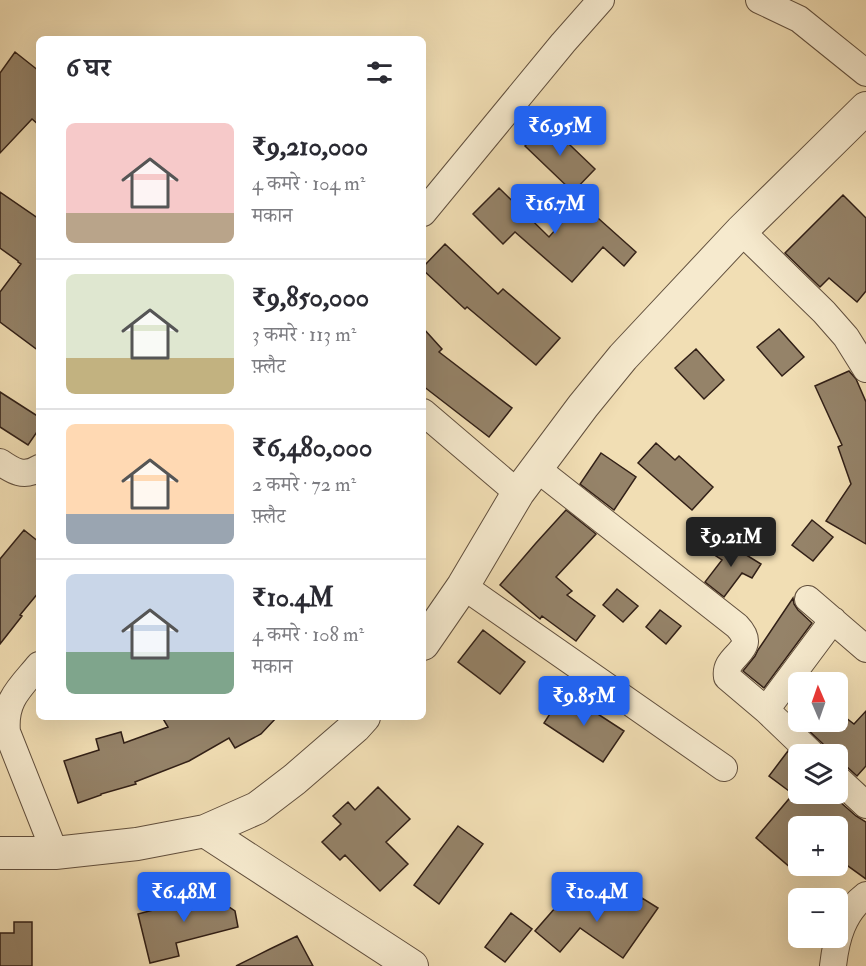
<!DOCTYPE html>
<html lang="hi">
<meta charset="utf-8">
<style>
body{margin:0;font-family:"IM FELL Double Pica","Noto Serif Devanagari",serif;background:#f7f7f7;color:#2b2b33;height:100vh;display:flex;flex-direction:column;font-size:22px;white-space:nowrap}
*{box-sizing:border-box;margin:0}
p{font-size:20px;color:#7c7c81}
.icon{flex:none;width:33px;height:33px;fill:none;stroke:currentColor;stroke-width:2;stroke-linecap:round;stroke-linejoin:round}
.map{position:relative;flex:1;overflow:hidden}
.panel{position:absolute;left:36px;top:36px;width:390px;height:684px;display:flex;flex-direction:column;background:#fff;border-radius:9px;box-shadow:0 6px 24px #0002}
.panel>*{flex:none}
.needle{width:39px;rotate:358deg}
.tools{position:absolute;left:788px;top:672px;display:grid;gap:12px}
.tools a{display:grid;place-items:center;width:60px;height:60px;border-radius:9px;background:#fff;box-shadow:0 6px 24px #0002;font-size:30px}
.price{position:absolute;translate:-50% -51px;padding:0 14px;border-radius:6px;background:#2563eb;color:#fff;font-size:20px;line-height:39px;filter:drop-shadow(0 2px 3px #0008)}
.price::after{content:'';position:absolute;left:50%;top:36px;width:18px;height:14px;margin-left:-9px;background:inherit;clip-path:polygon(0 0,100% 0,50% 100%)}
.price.on{background:#222;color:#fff}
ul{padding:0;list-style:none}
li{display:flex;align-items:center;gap:18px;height:150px;padding:0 30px}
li+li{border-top:2px solid #e1e1e2}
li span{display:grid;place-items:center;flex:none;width:168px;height:120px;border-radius:9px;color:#555}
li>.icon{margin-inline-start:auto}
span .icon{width:72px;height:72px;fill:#fffc;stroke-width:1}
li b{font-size:26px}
h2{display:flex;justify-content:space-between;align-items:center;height:72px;padding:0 30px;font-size:26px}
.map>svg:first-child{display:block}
.building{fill:#958369;stroke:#322017;stroke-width:1.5}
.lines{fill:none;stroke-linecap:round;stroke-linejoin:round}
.minor-casing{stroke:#62503e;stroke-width:28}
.tertiary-casing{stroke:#62503e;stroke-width:34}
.minor{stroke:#f6eace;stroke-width:26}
.tertiary{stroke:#f6eace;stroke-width:32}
</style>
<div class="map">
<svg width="866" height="966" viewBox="0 0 866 966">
<rect width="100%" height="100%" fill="#f1deb4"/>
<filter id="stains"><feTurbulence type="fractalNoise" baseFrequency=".00333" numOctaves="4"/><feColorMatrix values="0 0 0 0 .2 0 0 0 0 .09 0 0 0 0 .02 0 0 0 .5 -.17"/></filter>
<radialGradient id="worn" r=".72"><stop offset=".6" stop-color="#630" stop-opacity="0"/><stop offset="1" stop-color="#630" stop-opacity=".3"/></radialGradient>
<path class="building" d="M 15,52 L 39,71 L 39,125 L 32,119 L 0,153 L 0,73 Z
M 547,123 L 595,169 L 573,192 L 525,146 Z
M 499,188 L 549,237 L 580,202 L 636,252 L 624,266 L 603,247 L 572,282 L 515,232 L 503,244 L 473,214 Z
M 0,192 L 39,219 L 39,351 L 0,322 L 0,292 L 21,264 L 18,262 L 18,261 L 0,248 Z
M 843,195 L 866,218 L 866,291 L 857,302 L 829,278 L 820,287 L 785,253 Z
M 445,244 L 498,294 L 503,289 L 560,338 L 536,365 L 467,307 L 465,309 L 423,270 L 423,267 Z
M 423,328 L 442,349 L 439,352 L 512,408 L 489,437 L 423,386 Z
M 779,329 L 804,357 L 782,376 L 757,347 Z
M 696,349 L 724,380 L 704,399 L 675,368 Z
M 849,371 L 856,379 L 866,402 L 866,544 L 826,521 L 851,484 L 838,447 L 842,445 L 815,386 Z
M 0,392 L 39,417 L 39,429 L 28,445 L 0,427 Z
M 656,443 L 675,460 L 679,456 L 713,487 L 692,510 L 638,463 Z
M 601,453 L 636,477 L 614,510 L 580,484 Z
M 566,510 L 596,534 L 556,577 L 572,591 L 567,595 L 595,616 L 576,641 L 542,616 L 540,619 L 500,585 L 536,543 Z
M 812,520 L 833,537 L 813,561 L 792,545 Z
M 24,530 L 39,542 L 39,592 L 20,615 L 22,616 L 0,644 L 0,559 Z
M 722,540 L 761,564 L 752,578 L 742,573 L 724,597 L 705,582 L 722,560 L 713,554 Z
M 617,589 L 638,606 L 623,622 L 603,605 Z
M 793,598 L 794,604 L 798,610 L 812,623 L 764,688 L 743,671 L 755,656 L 758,650 Z
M 660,610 L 681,626 L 666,644 L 646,627 Z
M 483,630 L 525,662 L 500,694 L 458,662 Z
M 564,692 L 624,731 L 603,762 L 544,723 Z
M 837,711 L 854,724 L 866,711 L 866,766 L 857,776 L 847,767 L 841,764 L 837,763 L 837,754 L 827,754 L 826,749 L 823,744 L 806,728 L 811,722 L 837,722 Z
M 162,717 L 277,717 L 261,734 L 235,748 L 229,738 L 189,761 L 135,782 L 136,784 L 101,794 L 101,795 L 78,803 L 64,761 L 99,750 L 96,739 L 121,732 L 124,743 L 168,727 Z
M 788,751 L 798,761 L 798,794 L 831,794 L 856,816 L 866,822 L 866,879 L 837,858 L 837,826 L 798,826 L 798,874 L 756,838 L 793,794 L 769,776 Z
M 378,787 L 410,819 L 386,842 L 408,864 L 380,891 L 345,855 L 340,860 L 322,842 L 341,824 L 333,816 L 348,802 L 355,810 Z
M 458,826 L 483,844 L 439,904 L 414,885 Z
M 204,890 L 235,911 L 238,927 L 176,943 L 179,956 L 150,963 L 138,914 L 180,903 L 179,896 Z
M 569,892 L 597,916 L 612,894 L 634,909 L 642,898 L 658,908 L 623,958 L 580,928 L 560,952 L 535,931 Z
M 511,913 L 532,929 L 505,962 L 485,947 Z
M 14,922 L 32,922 L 32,966 L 0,966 L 0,933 L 14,933 Z
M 297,936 L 313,966 L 236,966 L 270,949 Z"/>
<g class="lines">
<defs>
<path id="minor" d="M 759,0 L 799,19 L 866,73
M 423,213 L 563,43 L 601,0
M 741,231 L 824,312 L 846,337 L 866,369
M 423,412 L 518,493
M 0,462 C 13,471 24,478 39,468
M 536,468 L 737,626 C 761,651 723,654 727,677 L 766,710 L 812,754
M 463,586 L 724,768
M 808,599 L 866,649
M 39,665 C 20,688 4,700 7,732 L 55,853
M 766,710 L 833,620
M 837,778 L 866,805
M 833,966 C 836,939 843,912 866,895"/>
<path id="tertiary" d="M 423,644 L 463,586 L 518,493 L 583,406 L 623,357 L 741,231 L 866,108
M 205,831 L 412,966
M 0,853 L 55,853 L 137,844 L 205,831 L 257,808 L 295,779 L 355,727 L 364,717"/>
</defs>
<use href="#minor" class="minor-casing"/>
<use href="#tertiary" class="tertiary-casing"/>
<use href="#minor" class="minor"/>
<use href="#tertiary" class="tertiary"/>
</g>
<rect width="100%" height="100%" filter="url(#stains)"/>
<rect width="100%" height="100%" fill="url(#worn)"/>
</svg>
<div class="tools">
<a><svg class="needle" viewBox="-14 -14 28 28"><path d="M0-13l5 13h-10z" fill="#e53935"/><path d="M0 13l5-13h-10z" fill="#7c7c81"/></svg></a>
<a><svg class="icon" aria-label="layers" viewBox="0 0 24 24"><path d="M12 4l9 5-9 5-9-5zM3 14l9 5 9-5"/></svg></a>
<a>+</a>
<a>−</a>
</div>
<b class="price" style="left:560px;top:157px">₹6.95M</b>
<b class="price" style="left:555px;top:235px">₹16.7M</b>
<b class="price on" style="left:731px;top:568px">₹9.21M</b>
<b class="price" style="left:584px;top:727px">₹9.85M</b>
<b class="price" style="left:184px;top:923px">₹6.48M</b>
<b class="price" style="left:597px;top:923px">₹10.4M</b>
<section class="panel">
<h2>6 घर<svg class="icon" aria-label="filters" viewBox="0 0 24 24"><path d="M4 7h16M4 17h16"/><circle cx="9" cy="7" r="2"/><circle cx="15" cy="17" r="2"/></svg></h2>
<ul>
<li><span style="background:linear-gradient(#f6c9c9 75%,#b9a48a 0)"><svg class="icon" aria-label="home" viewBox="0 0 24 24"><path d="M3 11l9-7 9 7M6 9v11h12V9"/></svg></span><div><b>₹9,210,000</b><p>4 कमरे · 104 m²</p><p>मकान</p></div></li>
<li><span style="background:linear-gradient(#dfe7d0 70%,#c2b280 0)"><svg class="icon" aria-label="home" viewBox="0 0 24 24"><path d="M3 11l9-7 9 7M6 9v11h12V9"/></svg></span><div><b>₹9,850,000</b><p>3 कमरे · 113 m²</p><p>फ़्लैट</p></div></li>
<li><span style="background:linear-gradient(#ffd9b3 75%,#9aa5b1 0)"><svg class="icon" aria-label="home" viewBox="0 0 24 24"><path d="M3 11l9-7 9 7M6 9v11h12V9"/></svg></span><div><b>₹6,480,000</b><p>2 कमरे · 72 m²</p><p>फ़्लैट</p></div></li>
<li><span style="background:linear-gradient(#c9d6e8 65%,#7fa58c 0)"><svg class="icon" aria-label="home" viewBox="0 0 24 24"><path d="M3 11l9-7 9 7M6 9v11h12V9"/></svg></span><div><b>₹10.4M</b><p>4 कमरे · 108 m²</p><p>मकान</p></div></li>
</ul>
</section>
</div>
